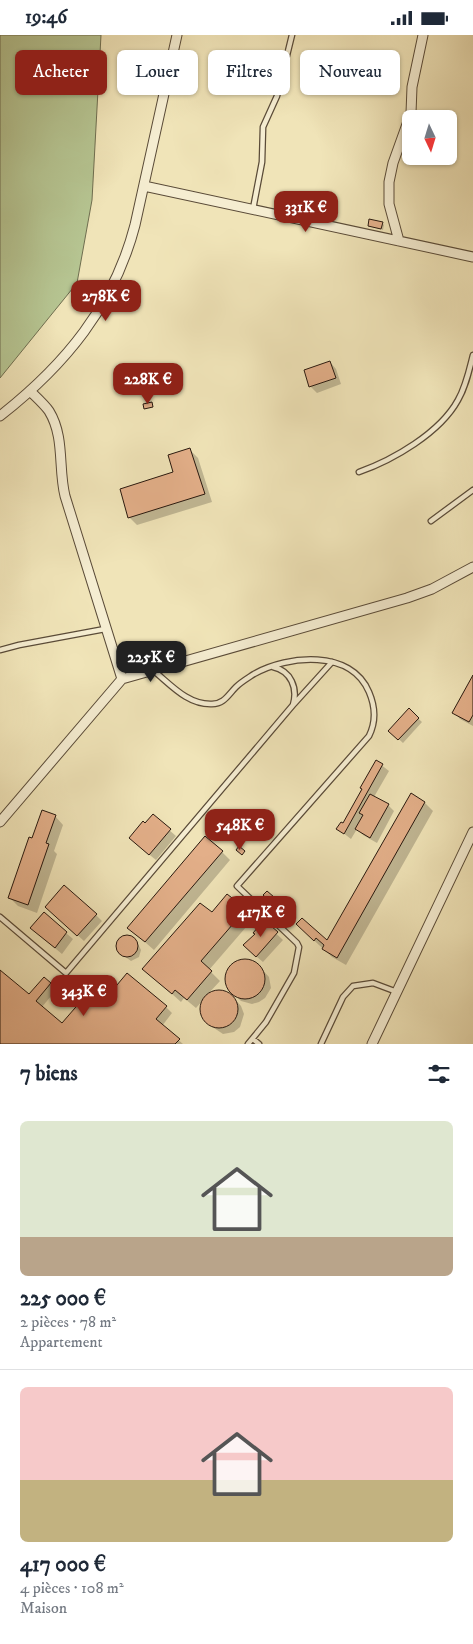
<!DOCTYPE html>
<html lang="fr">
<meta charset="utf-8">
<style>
body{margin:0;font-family:"IM FELL DW Pica",serif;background:#f2f2f3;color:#1f2937;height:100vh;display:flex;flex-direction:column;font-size:19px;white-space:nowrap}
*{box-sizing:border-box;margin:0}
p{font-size:16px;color:#747a83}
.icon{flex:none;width:28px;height:28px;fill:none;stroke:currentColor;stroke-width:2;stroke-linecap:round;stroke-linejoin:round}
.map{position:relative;height:1009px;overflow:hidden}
.panel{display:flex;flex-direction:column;background:#fff;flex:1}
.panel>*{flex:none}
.guide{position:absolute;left:15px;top:15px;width:444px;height:45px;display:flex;gap:10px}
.needle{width:32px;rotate:176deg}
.tools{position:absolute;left:402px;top:75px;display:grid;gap:10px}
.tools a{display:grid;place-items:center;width:55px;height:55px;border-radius:8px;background:#fff;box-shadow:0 1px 4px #0004;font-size:25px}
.price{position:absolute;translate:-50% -42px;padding:0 11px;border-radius:10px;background:#8f2418;color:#fff;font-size:16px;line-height:32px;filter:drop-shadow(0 1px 2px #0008)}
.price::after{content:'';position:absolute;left:50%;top:30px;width:15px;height:11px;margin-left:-8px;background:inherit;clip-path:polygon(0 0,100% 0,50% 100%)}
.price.active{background:#222;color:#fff}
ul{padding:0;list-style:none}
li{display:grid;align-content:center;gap:10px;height:265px;padding:0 20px}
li+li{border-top:1px solid #e0e1e3}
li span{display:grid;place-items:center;height:155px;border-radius:8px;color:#555}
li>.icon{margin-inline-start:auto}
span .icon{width:90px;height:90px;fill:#fffc;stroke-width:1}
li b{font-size:21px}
h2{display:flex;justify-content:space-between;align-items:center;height:60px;padding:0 20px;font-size:21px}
.tag{padding:0 18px;border-radius:8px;background:#fff;box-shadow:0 1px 4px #0004;font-size:18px;line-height:45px}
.tag.active{background:#8f2418;color:#fff}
.status{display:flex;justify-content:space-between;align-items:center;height:35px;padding:0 25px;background:#fff;direction:ltr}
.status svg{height:14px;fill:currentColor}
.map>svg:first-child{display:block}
.green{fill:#b6c592;stroke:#6f6e50}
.shadow{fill:#0003}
.building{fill:#e3af89;stroke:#28180e}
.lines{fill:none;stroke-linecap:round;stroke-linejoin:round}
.lane-casing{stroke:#5a4b38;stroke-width:7}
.street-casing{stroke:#5a4b38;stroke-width:11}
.lane{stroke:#f5edd1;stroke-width:4.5}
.street{stroke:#f5edd1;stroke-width:9}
</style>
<div class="status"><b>19:46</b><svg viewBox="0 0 49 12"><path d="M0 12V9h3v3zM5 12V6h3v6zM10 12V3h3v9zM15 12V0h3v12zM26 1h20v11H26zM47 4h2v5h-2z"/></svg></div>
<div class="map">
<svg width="473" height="1009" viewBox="0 0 473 1009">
<rect width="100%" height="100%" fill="#f0e4b8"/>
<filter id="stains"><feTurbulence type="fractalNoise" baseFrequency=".004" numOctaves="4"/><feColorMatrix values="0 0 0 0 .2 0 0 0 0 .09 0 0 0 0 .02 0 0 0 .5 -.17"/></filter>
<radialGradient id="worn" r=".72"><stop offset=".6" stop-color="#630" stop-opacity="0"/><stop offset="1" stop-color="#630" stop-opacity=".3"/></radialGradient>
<path class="green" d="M 0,0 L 101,0 L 92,165 L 77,248 L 0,343 Z"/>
<path class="shadow" d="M 382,188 L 384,190 L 383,195 L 369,191 Z
M 330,327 L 336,334 L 341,349 L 317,358 L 310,351 Z
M 190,415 L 198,423 L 212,467 L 137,490 L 129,482 L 174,438 Z
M 473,643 L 473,691 L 460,684 L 454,677 Z
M 409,675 L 422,687 L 403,708 L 390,696 Z
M 376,726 L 389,736 L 374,762 L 388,770 L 394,776 L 377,808 L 363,800 L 357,794 L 351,804 L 338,794 L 344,790 Z
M 411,760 L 425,768 L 433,776 L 346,930 L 332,922 L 306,898 L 327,907 Z
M 55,781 L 63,790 L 54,816 L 57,819 L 37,878 L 18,871 L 10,863 L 33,805 Z
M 153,781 L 176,801 L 156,825 L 136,809 L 146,789 Z
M 222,817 L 230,825 L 154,915 L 138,901 Z
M 268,864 L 287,875 L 291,879 L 288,882 Z
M 245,875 L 253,884 L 209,935 L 220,946 L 208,959 L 215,956 L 224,956 L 232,961 L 241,971 L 244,979 L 240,992 L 234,997 L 223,999 L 211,991 L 201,979 L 204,964 L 196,973 L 184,963 L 181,967 L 153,942 L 212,878 Z
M 53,878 L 96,880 L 102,886 L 84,906 Z
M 264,887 L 283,905 L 263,927 L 251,917 L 256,899 Z
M 66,898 L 73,904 L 62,919 L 38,899 Z
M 125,901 L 132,903 L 137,907 L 141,915 L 139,922 L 131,926 L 120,918 L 117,911 L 120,904 Z
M 248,925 L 256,928 L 269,942 L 271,953 L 265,963 L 259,967 L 252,969 L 241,966 L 234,959 L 226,946 L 227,940 L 232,930 L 242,926 Z
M 0,937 L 29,961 L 44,944 L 56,955 L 42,972 L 63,989 L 107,964 L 166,972 L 172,978 L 162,991 L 183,1009 L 0,1009 Z"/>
<path class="building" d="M 369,184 L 383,187 L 381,194 L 368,191 Z
M 330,326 L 336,343 L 309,352 L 304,335 Z
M 152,367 L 153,372 L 144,374 L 143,369 Z
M 190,413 L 205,459 L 128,483 L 120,454 L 173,437 L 168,420 Z
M 473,640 L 473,680 L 469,687 L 452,678 Z
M 409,673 L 419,683 L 398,705 L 388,696 Z
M 376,725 L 383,729 L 344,799 L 336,794 L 341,787 L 343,788 L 362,754 L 360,753 Z
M 411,758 L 425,767 L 337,923 L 322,914 L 324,910 L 316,903 L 314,906 L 296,889 L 302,883 L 327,905 Z
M 370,759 L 389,769 L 370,803 L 355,794 L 363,780 L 359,778 Z
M 42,775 L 56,780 L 46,808 L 49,809 L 28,870 L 8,863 L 29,802 L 32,803 Z
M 153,779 L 171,794 L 149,820 L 129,803 L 143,786 L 145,788 Z
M 205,801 L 223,816 L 145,907 L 127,893 Z
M 239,811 L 245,816 L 242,820 L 236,815 Z
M 64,850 L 97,879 L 77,901 L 45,872 Z
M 267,856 L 288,874 L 284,879 L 263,860 Z
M 227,859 L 246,874 L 201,926 L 212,936 L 187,965 L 175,955 L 172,959 L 142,934 L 200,868 L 212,877 Z
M 44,877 L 67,897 L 55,913 L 30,893 Z
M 264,885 L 278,897 L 256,922 L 243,910 L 255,899 L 253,898 Z
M116 911a11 11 0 1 1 22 0a11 11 0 1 1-22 0Z
M225 944a20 20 0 1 1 40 0a20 20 0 1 1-40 0Z
M 0,935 L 29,959 L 44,942 L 51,948 L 36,966 L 62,988 L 94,951 L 107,962 L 127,938 L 167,971 L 156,984 L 180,1004 L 175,1009 L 0,1009 Z
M200 974a19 19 0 1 1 38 0a19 19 0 1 1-38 0Z"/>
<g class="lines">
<defs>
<path id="lane" d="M 253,174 L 262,127 L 263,92 L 277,61 L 292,0
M 359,437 C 393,425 440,398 458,365 C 466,351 469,336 473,320
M 431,486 L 473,455
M 0,615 L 19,610 L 105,594
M 154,636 C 171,650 188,670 212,669 C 224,669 228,660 236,652 C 241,647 248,643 254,639 C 288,620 351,614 369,657 C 375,671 376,687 369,701 L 237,851 L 297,908 L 299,912 L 294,938 L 266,987 L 248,1009
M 294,669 L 332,627
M 0,882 L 66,938 L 293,670 C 298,653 291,636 273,632
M 253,1004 L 259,1009
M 321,1009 L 343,962 L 353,951 L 373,948 L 397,957"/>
<path id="street" d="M 144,151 L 473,222
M 399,206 L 389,169 L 389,147 L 393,128 L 411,78 L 412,52 L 423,0
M 30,356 C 36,362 44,369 49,376 C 65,402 58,433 65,461 L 122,644 L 407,563 L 432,554 L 473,532
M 0,381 C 65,330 114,271 135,190 L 177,0
M 0,787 L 122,644
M 372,1009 L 473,797"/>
</defs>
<use href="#lane" class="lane-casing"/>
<use href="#street" class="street-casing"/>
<use href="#lane" class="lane"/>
<use href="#street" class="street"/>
</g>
<rect width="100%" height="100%" filter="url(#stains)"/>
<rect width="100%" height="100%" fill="url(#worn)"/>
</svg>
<div class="tools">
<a><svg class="needle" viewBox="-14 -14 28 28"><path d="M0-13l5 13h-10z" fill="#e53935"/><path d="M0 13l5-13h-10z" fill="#747a83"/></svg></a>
</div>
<b class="price" style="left:306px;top:198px">331K €</b>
<b class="price" style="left:106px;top:287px">278K €</b>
<b class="price" style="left:148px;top:370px">228K €</b>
<b class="price active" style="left:151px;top:648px">225K €</b>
<b class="price" style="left:240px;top:816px">548K €</b>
<b class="price" style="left:261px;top:903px">417K €</b>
<b class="price" style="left:84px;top:982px">343K €</b>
<div class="guide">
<a class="tag active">Acheter</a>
<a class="tag">Louer</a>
<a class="tag">Filtres</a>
<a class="tag">Nouveau</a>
</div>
</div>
<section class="panel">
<h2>7 biens<svg class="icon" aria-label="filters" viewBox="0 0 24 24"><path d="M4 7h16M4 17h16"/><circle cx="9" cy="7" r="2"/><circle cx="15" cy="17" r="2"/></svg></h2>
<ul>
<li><span style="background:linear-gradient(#dfe7d0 75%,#b9a48a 0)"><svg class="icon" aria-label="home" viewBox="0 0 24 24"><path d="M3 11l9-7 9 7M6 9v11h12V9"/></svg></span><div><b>225 000 €</b><p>2 pièces · 78 m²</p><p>Appartement</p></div></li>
<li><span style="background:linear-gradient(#f6c9c9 60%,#c2b280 0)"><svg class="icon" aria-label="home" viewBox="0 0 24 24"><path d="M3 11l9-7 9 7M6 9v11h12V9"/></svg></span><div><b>417 000 €</b><p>4 pièces · 108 m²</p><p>Maison</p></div></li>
</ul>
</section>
